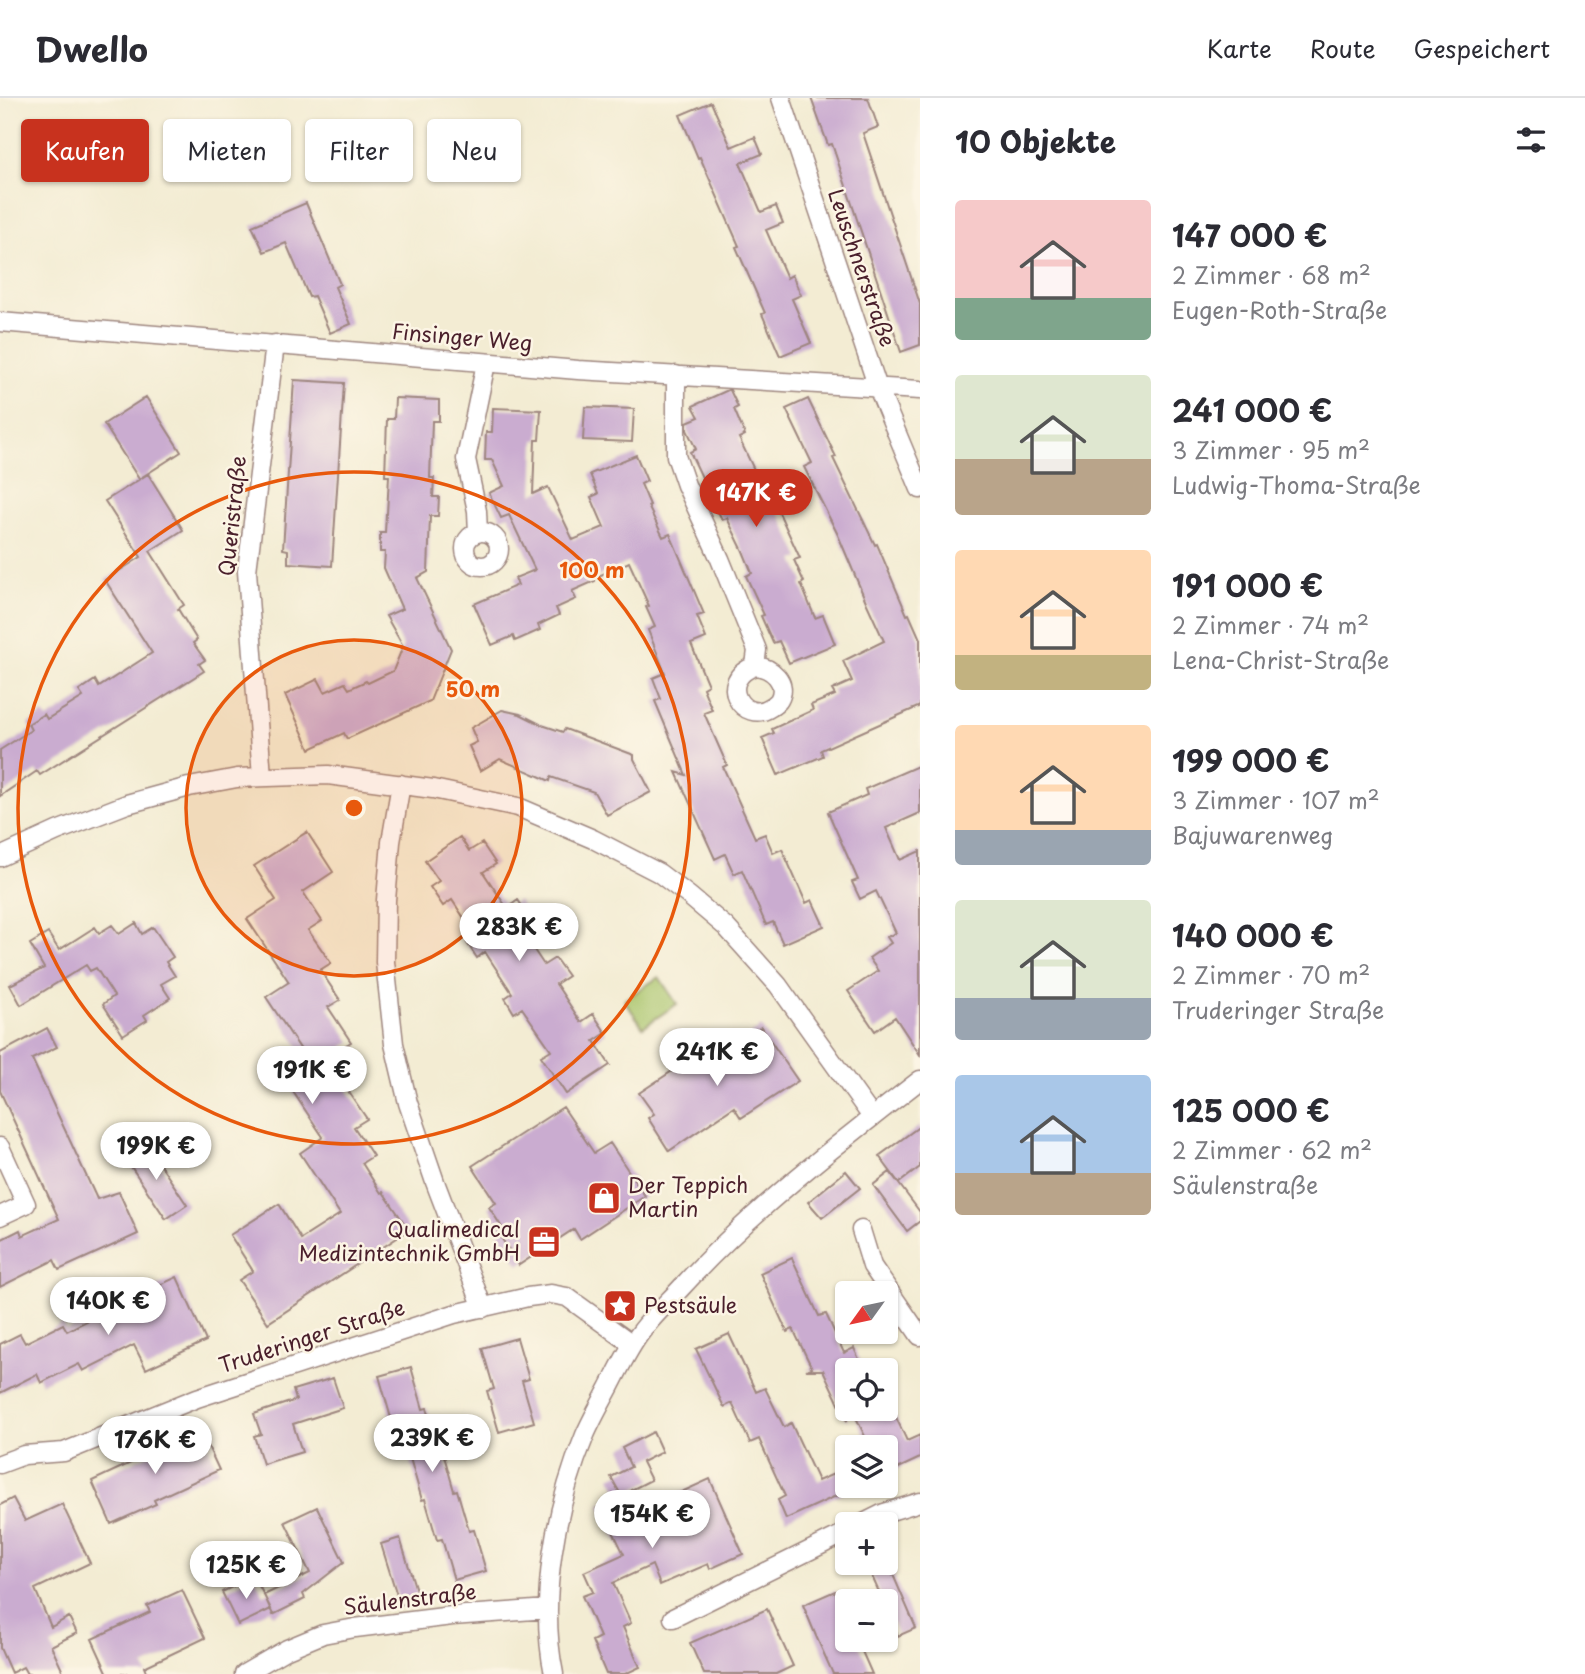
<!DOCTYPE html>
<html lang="de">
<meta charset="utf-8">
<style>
body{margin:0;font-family:"Playpen Sans",sans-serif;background:#f7f7f7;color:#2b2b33;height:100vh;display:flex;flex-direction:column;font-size:26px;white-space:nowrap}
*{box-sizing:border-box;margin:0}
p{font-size:23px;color:#7c7c81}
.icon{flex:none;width:38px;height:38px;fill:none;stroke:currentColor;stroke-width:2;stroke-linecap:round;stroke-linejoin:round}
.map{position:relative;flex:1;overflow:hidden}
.panel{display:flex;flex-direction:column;background:#fff;width:665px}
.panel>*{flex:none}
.hud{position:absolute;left:21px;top:21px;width:665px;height:63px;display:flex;gap:14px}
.needle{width:46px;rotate:237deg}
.tools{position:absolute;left:835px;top:1183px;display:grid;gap:14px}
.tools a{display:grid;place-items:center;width:63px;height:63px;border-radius:7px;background:#fff;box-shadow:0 2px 5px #0004;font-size:35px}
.price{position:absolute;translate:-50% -60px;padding:0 16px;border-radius:24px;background:#fff;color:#222;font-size:23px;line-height:46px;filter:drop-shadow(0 2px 4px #0008)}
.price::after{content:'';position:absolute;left:50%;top:42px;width:21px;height:16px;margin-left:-10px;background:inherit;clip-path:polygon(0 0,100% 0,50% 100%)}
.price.current{background:#c8321e;color:#fff}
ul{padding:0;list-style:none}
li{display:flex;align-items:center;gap:21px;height:175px;padding:0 35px}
li span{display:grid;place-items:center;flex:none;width:196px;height:140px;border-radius:7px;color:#555}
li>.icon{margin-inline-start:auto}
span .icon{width:84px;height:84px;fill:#fffc;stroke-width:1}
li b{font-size:30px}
h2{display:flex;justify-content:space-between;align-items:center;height:84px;padding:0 35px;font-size:30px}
.pill{padding:0 24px;border-radius:7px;background:#fff;box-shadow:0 2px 5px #0004;font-size:24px;line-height:63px}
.pill.current{background:#c8321e;color:#fff}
header{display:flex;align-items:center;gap:42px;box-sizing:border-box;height:98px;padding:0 35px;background:#fff;border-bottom:2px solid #e1e1e2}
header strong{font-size:33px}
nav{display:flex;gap:38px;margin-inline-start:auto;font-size:24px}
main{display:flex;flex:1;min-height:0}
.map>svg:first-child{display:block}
.green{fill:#a8c46b;stroke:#79724b;stroke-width:2}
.building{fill:#caacd0}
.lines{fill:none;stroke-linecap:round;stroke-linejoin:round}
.minor-casing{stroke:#9e867f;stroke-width:21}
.minor{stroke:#fff;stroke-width:18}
.ring{fill:none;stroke:#e8590c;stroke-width:3.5}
.labels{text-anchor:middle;stroke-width:5;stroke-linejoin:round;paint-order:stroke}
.street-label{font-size:21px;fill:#4a1f2b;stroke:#fcf5e5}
.poi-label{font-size:21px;fill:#4a1f2b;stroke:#fcf5e5;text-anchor:start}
.centre{fill:#e8590c;stroke:#fcf5e5;stroke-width:3.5}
.ring-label{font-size:21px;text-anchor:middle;font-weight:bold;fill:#e8590c;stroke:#fcf5e5;stroke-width:5;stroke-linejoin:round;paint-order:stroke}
</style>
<header>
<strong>Dwello</strong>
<nav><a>Karte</a><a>Route</a><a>Gespeichert</a></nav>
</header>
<main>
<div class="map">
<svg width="920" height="1576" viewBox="0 0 920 1576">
<rect width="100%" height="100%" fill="#fcf5e5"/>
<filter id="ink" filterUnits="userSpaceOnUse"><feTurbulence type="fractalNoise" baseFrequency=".0143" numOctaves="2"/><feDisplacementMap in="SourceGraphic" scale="14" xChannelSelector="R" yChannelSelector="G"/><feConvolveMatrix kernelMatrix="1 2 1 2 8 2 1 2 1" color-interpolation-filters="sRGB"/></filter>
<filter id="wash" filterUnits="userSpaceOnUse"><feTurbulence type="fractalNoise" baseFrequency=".00686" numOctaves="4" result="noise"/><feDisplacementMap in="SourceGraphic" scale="28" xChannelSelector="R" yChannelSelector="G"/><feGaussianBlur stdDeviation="1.57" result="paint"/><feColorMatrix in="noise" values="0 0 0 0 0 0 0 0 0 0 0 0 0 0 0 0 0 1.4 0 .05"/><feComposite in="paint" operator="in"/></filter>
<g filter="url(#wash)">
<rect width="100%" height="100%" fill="#f3ecd3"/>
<path class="green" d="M 659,879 L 677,906 L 643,929 L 624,902 Z"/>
<g id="blocks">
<path class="building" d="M 811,0 L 868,0 L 878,29 L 863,35 L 920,206 L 920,247 L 901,254 L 832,46 L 828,47 Z
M 711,4 L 731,49 L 755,39 L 762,56 L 740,65 L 761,114 L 776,108 L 783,125 L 766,132 L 787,180 L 792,177 L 801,197 L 792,201 L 811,245 L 780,258 L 762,216 L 765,215 L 736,149 L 739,148 L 700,59 L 698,60 L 680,17 Z
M 306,105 L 340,186 L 335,189 L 351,226 L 330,235 L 314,198 L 309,199 L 286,145 L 264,154 L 252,128 Z
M 294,282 L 344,285 L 332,468 L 288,465 L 288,452 L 283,451 Z
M 728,292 L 730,292 L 738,309 L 734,311 L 745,337 L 739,340 L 765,395 L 769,393 L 800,460 L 794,462 L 804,484 L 801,486 L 815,520 L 823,517 L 835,546 L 789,565 L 779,543 L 773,545 L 761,518 L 764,517 L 746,478 L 752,475 L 743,453 L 727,420 L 722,422 L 690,354 L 696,351 L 687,332 L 687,324 L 699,319 L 693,308 Z
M 146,299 L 181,354 L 139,381 L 104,326 Z
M 395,300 L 439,302 L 439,323 L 432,323 L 430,380 L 434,380 L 433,399 L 439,399 L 438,418 L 430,418 L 428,474 L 417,480 L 451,551 L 430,603 L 347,641 L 344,635 L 310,651 L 285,597 L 318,581 L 325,594 L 345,585 L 349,591 L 366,583 L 368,585 L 393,573 L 403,548 L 386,518 L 402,511 L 384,470 L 385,454 L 380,454 L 380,435 L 385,435 L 386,416 L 387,416 L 389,378 L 385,378 L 387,321 L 394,321 Z
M 808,301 L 836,359 L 833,360 L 875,447 L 877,446 L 907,517 L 909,516 L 920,541 L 920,608 L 821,652 L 823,658 L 778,677 L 762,640 L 774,635 L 772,631 L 813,612 L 811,607 L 835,597 L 832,592 L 852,583 L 843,563 L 884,543 L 867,506 L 838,437 L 804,369 L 812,365 L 786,311 Z
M 585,309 L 634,311 L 632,344 L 583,342 Z
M 493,310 L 541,312 L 539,342 L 535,342 L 533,396 L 548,389 L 573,442 L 604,429 L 591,399 L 598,396 L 590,376 L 636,357 L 647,383 L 641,386 L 650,407 L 648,408 L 663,439 L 670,436 L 704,516 L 697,518 L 706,540 L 691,546 L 708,587 L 703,590 L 712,612 L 704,615 L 727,667 L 723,669 L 755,740 L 765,736 L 773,755 L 782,751 L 806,805 L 812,802 L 824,828 L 783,846 L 773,824 L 766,827 L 742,772 L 734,776 L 725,756 L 715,761 L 676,674 L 686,677 L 655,603 L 661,601 L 653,580 L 665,575 L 648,532 L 655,529 L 646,509 L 649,508 L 629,464 L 594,480 L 595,483 L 572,493 L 576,501 L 556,510 L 559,517 L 538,527 L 540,532 L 515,543 L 513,538 L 492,547 L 474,506 L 518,487 L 515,480 L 535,472 L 509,417 L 501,420 L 489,395 L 504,388 L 492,362 L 485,362 L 486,334 L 492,334 Z
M 148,376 L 183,432 L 150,453 L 184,507 L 178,511 L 197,542 L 193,545 L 205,562 L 199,566 L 204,573 L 40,677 L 37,673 L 0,698 L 0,652 L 31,632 L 28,626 L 44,616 L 47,621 L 83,599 L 79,593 L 95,582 L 99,589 L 152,555 L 105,482 L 141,459 L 105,403 Z
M 502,612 L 520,616 L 542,627 L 563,634 L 565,631 L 634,657 L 634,661 L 651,694 L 607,717 L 594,694 L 551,679 L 550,683 L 500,661 L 480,673 L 469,648 L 477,644 L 471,630 Z
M 920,667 L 920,715 L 886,730 L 900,762 L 920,753 L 920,957 L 895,919 L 875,933 L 848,893 L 878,873 L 869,860 L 891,845 L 887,839 L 896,835 L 876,793 L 860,801 L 852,784 L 858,782 L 828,714 L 867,697 L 865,691 Z
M 307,734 L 333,774 L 303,794 L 322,823 L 308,832 L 331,865 L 320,872 L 340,902 L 328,909 L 351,944 L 338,952 L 356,979 L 344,987 L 367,1021 L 354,1029 L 373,1058 L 362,1065 L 381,1095 L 383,1094 L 409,1132 L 268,1225 L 239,1182 L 253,1173 L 230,1137 L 279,1106 L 301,1141 L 340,1116 L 300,1055 L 323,1039 L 282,977 L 307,961 L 266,899 L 289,884 L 247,821 L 276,802 L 254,768 Z
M 460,739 L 469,753 L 482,745 L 496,766 L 483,774 L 507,810 L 518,802 L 530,820 L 518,828 L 544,867 L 555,860 L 568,878 L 556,886 L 581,924 L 593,916 L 606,935 L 594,943 L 610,967 L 566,996 L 541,958 L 551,952 L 522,910 L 514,915 L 505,900 L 512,895 L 485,854 L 477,860 L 467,845 L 476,838 L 452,802 L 443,808 L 430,789 L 439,783 L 425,763 Z
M 136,825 L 142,836 L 153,829 L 173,859 L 166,864 L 175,878 L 161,886 L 170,900 L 144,917 L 147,922 L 123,937 L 103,906 L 114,898 L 96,870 L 90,873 L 86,867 L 21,907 L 10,887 L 44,870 L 30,846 L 48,835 L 59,852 L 95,829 L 99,835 L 112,827 L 119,836 Z
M 761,929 L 798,983 L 741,1020 L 734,1009 L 669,1053 L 648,1020 L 654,1016 L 639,995 L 689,962 L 696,973 Z
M 47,930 L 57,949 L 32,961 L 97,1101 L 119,1094 L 138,1136 L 59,1172 L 54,1162 L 0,1189 L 0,1142 L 20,1132 L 22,1138 L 59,1121 L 0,993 L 0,955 Z
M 563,1009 L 594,1055 L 610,1045 L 645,1098 L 580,1141 L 574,1131 L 519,1167 L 498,1135 L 503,1131 L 489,1109 L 496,1105 L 472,1068 Z
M 920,1028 L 920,1069 L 899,1085 L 879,1058 Z
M 147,1047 L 187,1107 L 166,1121 L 126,1061 Z
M 846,1073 L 860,1090 L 822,1120 L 808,1104 Z
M 890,1074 L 920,1114 L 920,1123 L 907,1133 L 873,1087 Z
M 792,1160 L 819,1218 L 826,1216 L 844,1255 L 854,1250 L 864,1272 L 847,1272 L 847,1323 L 823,1272 L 806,1272 L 812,1270 L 793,1231 L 787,1234 L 760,1175 Z
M 177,1179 L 206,1243 L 146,1271 L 134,1247 L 83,1273 L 79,1266 L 41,1285 L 37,1276 L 0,1295 L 0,1246 L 20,1236 L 25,1245 L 63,1226 L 67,1233 L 116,1208 L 115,1206 L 133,1197 L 134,1199 Z
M 729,1236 L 756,1294 L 765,1290 L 784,1329 L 791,1325 L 818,1383 L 847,1370 L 847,1393 L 786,1421 L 778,1402 L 785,1398 L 759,1341 L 750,1345 L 732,1305 L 724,1309 L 696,1251 Z
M 517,1240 L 529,1281 L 522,1283 L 534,1324 L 499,1334 L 487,1293 L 494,1291 L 482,1250 Z
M 411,1269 L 423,1311 L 427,1310 L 440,1352 L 442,1351 L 454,1393 L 457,1392 L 469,1433 L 474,1432 L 486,1473 L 454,1482 L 442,1441 L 437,1442 L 425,1401 L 422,1402 L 410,1360 L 407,1361 L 395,1319 L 391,1320 L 379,1278 Z
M 333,1280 L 343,1310 L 293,1326 L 302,1354 L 263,1366 L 254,1338 L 261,1336 L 254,1316 L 296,1302 L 293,1292 Z
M 886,1298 L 907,1343 L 920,1337 L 920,1360 L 886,1376 L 886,1349 L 870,1349 L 852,1311 L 882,1311 L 886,1318 Z
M 200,1331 L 219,1372 L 154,1402 L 156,1406 L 111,1426 L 92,1383 L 163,1350 L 162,1348 Z
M 653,1334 L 662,1354 L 642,1364 L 651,1382 L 631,1392 L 650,1430 L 685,1414 L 677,1396 L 710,1381 L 743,1456 L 710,1471 L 708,1466 L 660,1487 L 652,1467 L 613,1485 L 631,1525 L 623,1529 L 640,1569 L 625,1576 L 606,1576 L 592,1543 L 600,1539 L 582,1498 L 593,1494 L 584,1474 L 624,1456 L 600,1407 L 621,1397 L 611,1379 L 631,1369 L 622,1350 Z
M 13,1400 L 25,1423 L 62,1406 L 90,1465 L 35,1491 L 51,1529 L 69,1519 L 77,1535 L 51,1548 L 64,1576 L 27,1576 L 23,1569 L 11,1575 L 0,1550 L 0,1407 Z
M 317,1409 L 344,1464 L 303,1496 L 305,1501 L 273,1517 L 264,1497 L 310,1475 L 285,1424 Z
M 400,1440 L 419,1502 L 400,1507 L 381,1446 Z
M 866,1465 L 888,1465 L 916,1530 L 898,1538 L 886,1509 L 886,1503 L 883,1503 Z
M 254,1478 L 271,1511 L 238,1527 L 222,1494 Z
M 182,1492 L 205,1540 L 144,1569 L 147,1576 L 108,1576 L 92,1541 L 150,1514 L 147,1508 Z
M 835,1493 L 847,1520 L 847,1542 L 857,1542 L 872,1576 L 833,1576 L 816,1538 L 803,1507 Z
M 767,1511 L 793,1568 L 776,1576 L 704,1576 L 690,1545 Z"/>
</g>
</g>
<g filter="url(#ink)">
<use href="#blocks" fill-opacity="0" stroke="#9e867f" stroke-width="2"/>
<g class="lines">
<defs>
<path id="minor" d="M 781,0 L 878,290 L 920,391
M 0,224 L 578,272 L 920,292
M 676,277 L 676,358 L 686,387 L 720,461 L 757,552 L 755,568 C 715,582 743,628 771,609 C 773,608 778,604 779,602 C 789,584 771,569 755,568
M465 451a17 17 0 1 1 34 0a17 17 0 1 1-34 0Z
M 478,435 L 477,413 L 466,361 L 486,265
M 262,679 L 247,473 L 275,246
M 401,686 L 391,744 L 386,802 L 385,864 L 394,946 L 408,1005 L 435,1084 L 483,1210
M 0,759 L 57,733 L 127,706 L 189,689 L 237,680 L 328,677 L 433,691 L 518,709 L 593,741 L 659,775 L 688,797 L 726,829 L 778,887 L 872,1019
M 0,1049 L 26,1106 L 0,1118
M 861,1132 L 872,1168 L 920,1238
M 0,1366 L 24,1357 L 64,1354 L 197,1300 L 454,1216 L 528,1199 L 551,1196 L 567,1199 L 632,1246
M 862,1426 L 884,1415 L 920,1404
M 673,1520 L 847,1434
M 244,1576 L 287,1551 L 323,1536 L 355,1530 L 452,1518 L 548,1511
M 554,1576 C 538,1500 556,1407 585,1337 C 592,1321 601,1305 609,1290 C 619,1271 628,1251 641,1234 C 652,1219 667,1205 680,1191 C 751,1113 836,1047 920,982"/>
</defs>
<use href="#minor" class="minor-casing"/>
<use href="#minor" class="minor"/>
</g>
</g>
<circle cx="354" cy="710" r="168" fill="#e8590c" fill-opacity=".12"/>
<g class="ring">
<circle cx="354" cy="710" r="168"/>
<circle cx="354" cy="710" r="336"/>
</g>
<defs>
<symbol id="shop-square" viewBox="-11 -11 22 22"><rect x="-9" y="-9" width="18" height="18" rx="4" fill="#c8321e" stroke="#fcf5e5"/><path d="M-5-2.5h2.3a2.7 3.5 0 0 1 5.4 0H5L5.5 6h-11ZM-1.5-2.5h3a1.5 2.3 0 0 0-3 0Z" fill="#fff"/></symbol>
<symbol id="office-square" viewBox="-11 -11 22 22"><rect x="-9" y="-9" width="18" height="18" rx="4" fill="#c8321e" stroke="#fcf5e5"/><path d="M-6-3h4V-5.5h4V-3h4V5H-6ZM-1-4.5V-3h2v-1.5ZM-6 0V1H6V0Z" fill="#fff"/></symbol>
<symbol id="sight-square" viewBox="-11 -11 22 22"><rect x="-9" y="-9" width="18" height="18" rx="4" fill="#c8321e" stroke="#fcf5e5"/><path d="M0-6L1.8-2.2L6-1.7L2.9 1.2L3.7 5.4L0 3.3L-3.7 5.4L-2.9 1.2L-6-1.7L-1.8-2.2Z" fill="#fff"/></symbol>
</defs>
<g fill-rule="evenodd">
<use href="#shop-square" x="585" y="1081" width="38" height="38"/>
<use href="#office-square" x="525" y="1125" width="38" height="38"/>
<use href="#sight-square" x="601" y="1189" width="38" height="38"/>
</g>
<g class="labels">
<g class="street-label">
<text transform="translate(861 170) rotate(71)" y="7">Leuschnerstraße</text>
<text transform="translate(462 240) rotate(5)" y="7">Finsinger Weg</text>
<text transform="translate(233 418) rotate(-84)" y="7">Queristraße</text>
<text transform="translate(312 1239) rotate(-18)" y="7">Truderinger Straße</text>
<text transform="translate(410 1502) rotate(-7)" y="7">Säulenstraße</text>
</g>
<g class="poi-label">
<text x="628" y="1095">Der Teppich<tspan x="628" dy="24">Martin</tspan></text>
<text x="520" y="1139" text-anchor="end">Qualimedical<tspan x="520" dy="24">Medizintechnik GmbH</tspan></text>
<text x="644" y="1215">Pestsäule</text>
</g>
</g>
<circle cx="354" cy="710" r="10" class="centre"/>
<g class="ring-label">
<text x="592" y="480">100 m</text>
<text x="473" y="599">50 m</text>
</g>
</svg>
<div class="tools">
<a><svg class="needle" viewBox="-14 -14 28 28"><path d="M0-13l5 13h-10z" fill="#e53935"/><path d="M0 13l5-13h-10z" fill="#7c7c81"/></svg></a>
<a><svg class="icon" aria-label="locate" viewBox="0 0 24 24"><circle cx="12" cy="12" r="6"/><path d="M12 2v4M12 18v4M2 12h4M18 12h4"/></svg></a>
<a><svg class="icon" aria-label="layers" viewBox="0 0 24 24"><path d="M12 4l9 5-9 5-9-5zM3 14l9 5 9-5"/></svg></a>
<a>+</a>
<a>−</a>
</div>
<b class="price current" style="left:756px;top:431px">147K €</b>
<b class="price" style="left:519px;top:865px">283K €</b>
<b class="price" style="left:717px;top:990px">241K €</b>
<b class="price" style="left:312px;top:1008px">191K €</b>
<b class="price" style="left:156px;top:1084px">199K €</b>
<b class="price" style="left:108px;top:1239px">140K €</b>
<b class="price" style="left:432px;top:1376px">239K €</b>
<b class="price" style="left:155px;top:1378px">176K €</b>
<b class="price" style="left:652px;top:1452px">154K €</b>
<b class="price" style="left:246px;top:1503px">125K €</b>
<div class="hud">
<a class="pill current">Kaufen</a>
<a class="pill">Mieten</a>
<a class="pill">Filter</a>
<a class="pill">Neu</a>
</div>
</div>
<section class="panel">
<h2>10 Objekte<svg class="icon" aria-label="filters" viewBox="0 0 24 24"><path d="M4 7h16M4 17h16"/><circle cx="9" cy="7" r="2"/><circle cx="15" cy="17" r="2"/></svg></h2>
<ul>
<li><span style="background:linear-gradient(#f6c9c9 70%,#7fa58c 0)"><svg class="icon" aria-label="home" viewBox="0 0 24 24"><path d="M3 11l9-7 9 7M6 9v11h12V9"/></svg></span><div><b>147 000 €</b><p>2 Zimmer · 68 m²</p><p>Eugen-Roth-Straße</p></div></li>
<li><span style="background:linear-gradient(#dfe7d0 60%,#b9a48a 0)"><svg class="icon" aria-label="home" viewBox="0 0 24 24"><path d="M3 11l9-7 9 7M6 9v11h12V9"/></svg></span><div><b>241 000 €</b><p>3 Zimmer · 95 m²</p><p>Ludwig-Thoma-Straße</p></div></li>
<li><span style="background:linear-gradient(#ffd9b3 75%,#c2b280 0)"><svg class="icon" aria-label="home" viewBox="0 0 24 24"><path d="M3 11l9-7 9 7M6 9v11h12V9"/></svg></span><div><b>191 000 €</b><p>2 Zimmer · 74 m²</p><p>Lena-Christ-Straße</p></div></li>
<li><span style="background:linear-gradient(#ffd9b3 75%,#9aa5b1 0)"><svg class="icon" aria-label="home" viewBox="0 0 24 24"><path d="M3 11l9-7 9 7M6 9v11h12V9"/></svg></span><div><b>199 000 €</b><p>3 Zimmer · 107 m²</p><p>Bajuwarenweg</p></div></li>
<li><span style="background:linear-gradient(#dfe7d0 70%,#9aa5b1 0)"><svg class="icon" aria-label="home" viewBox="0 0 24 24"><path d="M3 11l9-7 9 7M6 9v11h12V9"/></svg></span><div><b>140 000 €</b><p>2 Zimmer · 70 m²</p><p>Truderinger Straße</p></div></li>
<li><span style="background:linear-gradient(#a9c7e8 70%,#b9a48a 0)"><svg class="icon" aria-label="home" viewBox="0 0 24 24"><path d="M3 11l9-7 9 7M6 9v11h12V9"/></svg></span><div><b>125 000 €</b><p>2 Zimmer · 62 m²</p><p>Säulenstraße</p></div></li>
</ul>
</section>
</main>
